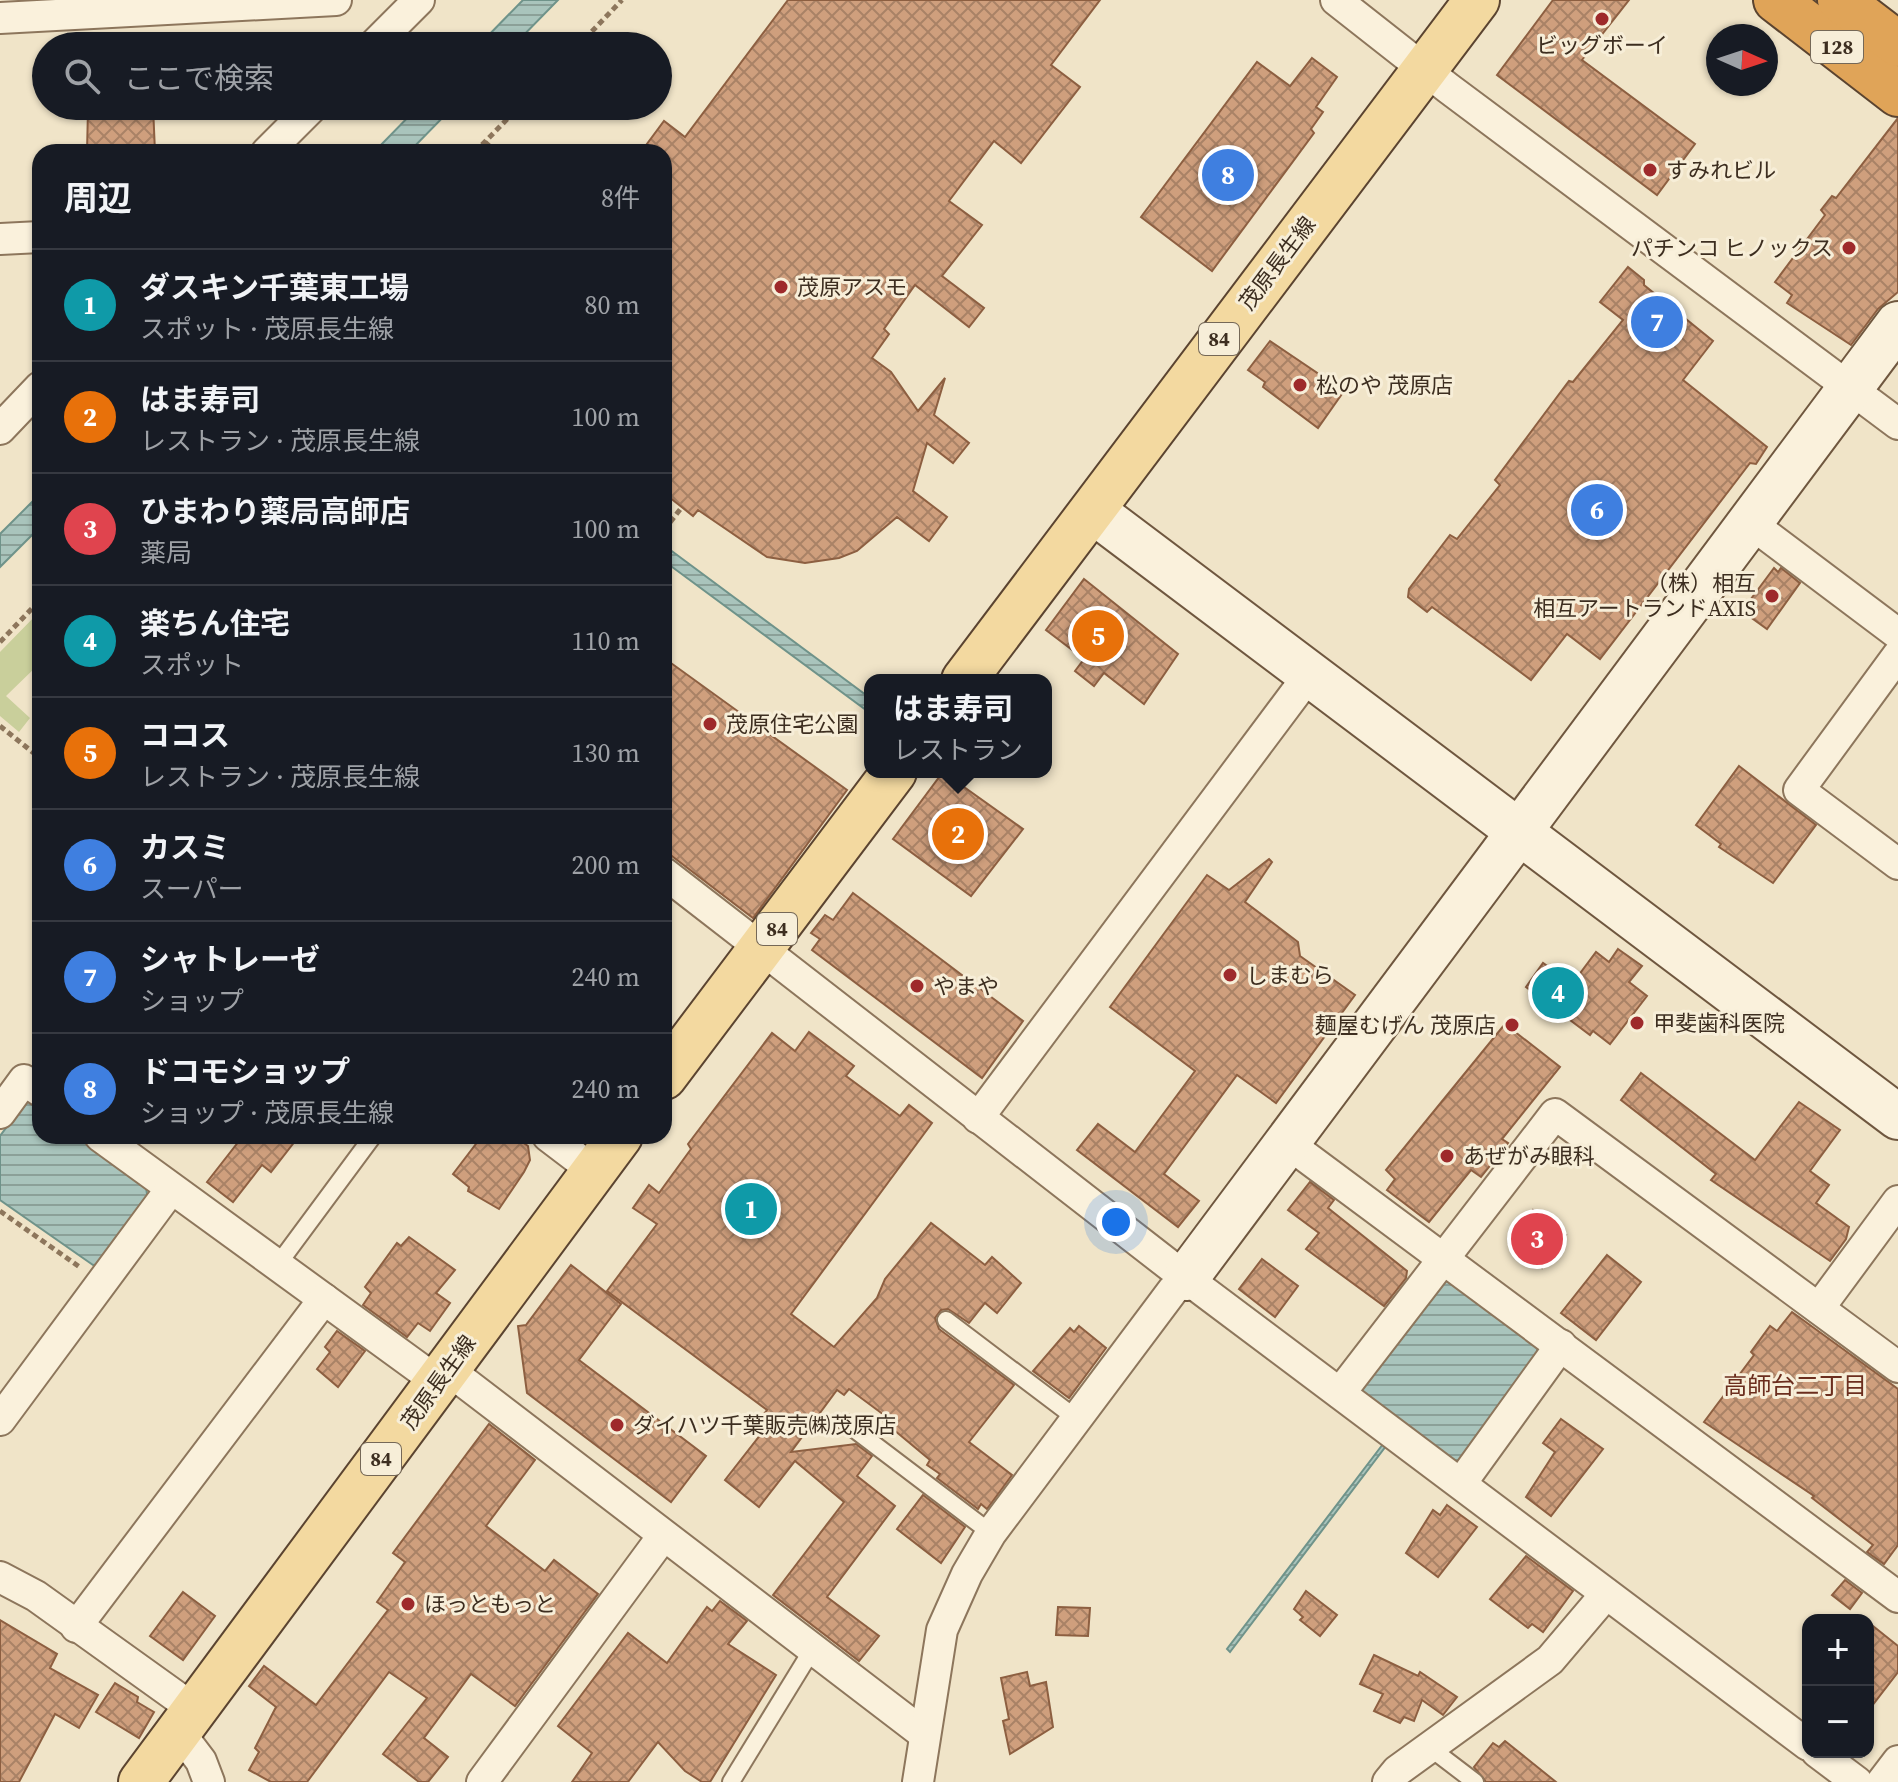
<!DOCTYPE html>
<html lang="ja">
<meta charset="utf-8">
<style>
body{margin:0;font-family:"Source Serif 4","Noto Sans JP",serif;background:#242831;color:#f1f3f6}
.controls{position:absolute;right:24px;bottom:24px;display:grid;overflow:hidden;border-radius:16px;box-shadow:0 2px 6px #0004}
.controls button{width:72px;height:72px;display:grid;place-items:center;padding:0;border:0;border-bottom:2px solid #363941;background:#171b24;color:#f1f3f6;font:40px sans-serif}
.compass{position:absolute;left:1706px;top:24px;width:72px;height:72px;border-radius:50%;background:#171b24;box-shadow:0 2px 6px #0004;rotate:93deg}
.you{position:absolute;left:1116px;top:1222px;width:28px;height:28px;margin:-20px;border:6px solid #fff;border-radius:50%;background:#1a73e8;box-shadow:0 0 0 12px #1a73e833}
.badge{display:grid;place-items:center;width:52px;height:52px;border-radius:50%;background:#ea580c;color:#fff;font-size:26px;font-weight:700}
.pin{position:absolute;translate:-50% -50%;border:4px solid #fff;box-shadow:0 2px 8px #0006}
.popup{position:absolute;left:864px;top:674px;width:188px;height:104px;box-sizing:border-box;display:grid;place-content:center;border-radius:16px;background:#171b24;filter:drop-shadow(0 2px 6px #0005);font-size:26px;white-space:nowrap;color:#9ea1a6}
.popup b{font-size:30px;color:#f1f3f6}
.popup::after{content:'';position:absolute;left:50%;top:100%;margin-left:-16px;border:16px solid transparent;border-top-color:#171b24}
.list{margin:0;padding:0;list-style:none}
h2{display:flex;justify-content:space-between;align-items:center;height:104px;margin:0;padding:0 32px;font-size:34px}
h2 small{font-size:26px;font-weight:400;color:#9ea1a6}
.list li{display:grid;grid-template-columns:52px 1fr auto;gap:24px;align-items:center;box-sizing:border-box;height:112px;padding:0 32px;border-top:2px solid #363941}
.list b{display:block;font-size:30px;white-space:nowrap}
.list p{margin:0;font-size:26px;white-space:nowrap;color:#9ea1a6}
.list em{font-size:26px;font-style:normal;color:#9ea1a6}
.icon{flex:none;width:44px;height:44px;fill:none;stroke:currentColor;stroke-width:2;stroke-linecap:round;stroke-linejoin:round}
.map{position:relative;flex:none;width:1898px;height:1782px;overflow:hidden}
.search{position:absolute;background:#171b24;box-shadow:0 2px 6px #0004;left:32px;top:32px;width:640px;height:88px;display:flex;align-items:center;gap:20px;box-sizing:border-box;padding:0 28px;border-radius:44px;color:#9ea1a6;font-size:30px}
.panel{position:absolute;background:#171b24;box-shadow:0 2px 6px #0004;left:32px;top:144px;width:640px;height:1000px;border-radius:24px}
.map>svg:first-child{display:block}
</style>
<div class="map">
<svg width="1898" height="1782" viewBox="0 0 1898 1782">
<defs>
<pattern id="water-rules" width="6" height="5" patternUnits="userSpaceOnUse" patternTransform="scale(2)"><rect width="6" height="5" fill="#a9c4bc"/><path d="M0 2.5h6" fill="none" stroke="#8ba098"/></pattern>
<pattern id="building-cross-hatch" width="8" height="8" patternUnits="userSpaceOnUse" patternTransform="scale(2)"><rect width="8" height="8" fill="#cf9f7d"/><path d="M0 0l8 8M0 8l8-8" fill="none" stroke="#a98266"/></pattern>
</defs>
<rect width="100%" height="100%" fill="#f0e4c8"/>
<path fill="#c9cf9b" d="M40,611v52l-34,33 24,22 -11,14 -19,-16v-64z"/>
<g fill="url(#water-rules)" stroke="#6f938a" stroke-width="2">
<path d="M523,0h35l-45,46h-35z"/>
<path d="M419,106h35l-45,46h-35z"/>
<path d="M40,494v33l-40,40v-33z"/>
<path d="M669,549l201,149v15l-206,-152z"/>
<path d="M28,1099l12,9v28h37l69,51 2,14 -48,63 -7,1 -93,-65v-64z"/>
<path d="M1449,1280l88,66 1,13 -75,102 -9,-1 -92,-69v-9l75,-101z"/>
<path d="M1383,1444l3,2 -156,206 -3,-3z"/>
</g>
<g fill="url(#building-cross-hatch)" stroke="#8d5f41" stroke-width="2">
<path d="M788,0h312l-49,65 29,22 -59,76 -27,-22 -45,60 33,24 -40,51 42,32 -15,19 -54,-42 -31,44 5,5 -17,24 19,14 27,39 27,-33 -11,37 35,28 -16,20 -26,-20 -14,48 34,26 -18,24 -32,-24 -40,34 -18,7 -34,5 -38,-6 -69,-47 -5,6 -29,-23v-341h-23l23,-31 21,16z"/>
<path d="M1553,0h76l-47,60 113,84 -38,51 -160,-120z"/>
<path d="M1312,58l25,19 -21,30 7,5 -12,17 3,4 -102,138 -71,-54 116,-155 33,24z"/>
<path d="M119,106h34l2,46h-68l1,-43z"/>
<path d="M1898,118v174l-20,17 -27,36 -64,-42 5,-8 -17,-13 50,-67 -4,-5 11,-14 4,2z"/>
<path d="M1628,267l16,13v5l69,56 -30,39 84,67 -11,17 -6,-1 -150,196 -33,-25 -36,46 -99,-73 -5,5 -19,-15 1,-8 41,-54 7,4 43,-54 -5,-5 74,-99 4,1 50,-62 -23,-18z"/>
<path d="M1270,341l74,50 -26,37 -55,-41 2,-5 -17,-12z"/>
<path d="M1774,568l4,4 3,-4 19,15 -33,46 -25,-18z"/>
<path d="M1084,579l94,75 -34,50 -40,-31 -10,13 -19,-15 9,-12 -38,-29z"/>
<path d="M664,658l183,132 -94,128 -89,-68z"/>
<path d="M1739,766l77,59 -43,58 -54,-36 2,-3 -25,-19z"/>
<path d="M943,772l80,57 -52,67 -78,-57z"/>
<path d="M1269,859l3,3 -27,40 53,40 2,14 55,39 -79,108 -39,-28 -73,99 35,27 -21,26 -101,-77 21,-26 37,28 60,-81 -85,-64 97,-132 22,15z"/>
<path d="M853,893l170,128 -41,57 -170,-128 8,-11 -9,-6 14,-18 8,5z"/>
<path d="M1618,949l24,17 -13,16 18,14 -37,48 -17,-13 -3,4 -64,-48 17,-24 29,21 24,-32 13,10z"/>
<path d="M1505,1024l55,43 -58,72 6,4 -27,34 -10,-7 -42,52 -42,-32 8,-11 -9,-9z"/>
<path d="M809,1032l45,34 -8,10 54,40 9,-11 23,18 -141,191 43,33 43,-49 8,-19 46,-56 54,42 7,-8 29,26 -24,30 -12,-10 -16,20 -21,-14 -7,1 -6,8 4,11 75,56 -45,57 43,33 -25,34 -6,-5 -3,5 -41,-31 3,-4 -13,-9 3,-5 -48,-40 2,-5 -35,-26 -5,6 -7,-5 -46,62 65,-8 16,12 -15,20 38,30 -68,91 52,39 -20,25 -86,-66 71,-93 -49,-41 -36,46 -34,-27 43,-55 -8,-6 7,-9 -160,-119 50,-67 -24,-16 16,-23 10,8 32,-44 -3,-5 84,-111 23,18z"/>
<path d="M1641,1073l114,87 44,-58 41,28 -30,41 19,14 -13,18 33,24 -3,12 -16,22 -119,-81 5,-6 -95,-74z"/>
<path d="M243,1136h56l-28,36 -9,-7 -29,37 -26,-20z"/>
<path d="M482,1136h32l14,10 2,14 -6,12 -25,37 -31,-18 1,-4 -16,-13z"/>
<path d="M1310,1182l24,18 -6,8 79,63 -1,7 -22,28 -78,-57 13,-16 -31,-23z"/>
<path d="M1533,1210l33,25 -24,33 -33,-25z"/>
<path d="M409,1237l46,33 -19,23 14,10 -20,28 -12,-8 -11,14 -44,-32 8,-12 -6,-6 32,-44 4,3z"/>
<path d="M1607,1255l34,27 -45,58 -35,-27z"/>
<path d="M1262,1259l36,27 -23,31 -36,-28z"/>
<path d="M571,1265l50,39 -42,56 127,96 -35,46 -144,-109 -9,-67 8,-1z"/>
<path d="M1792,1312l106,77v156l-14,19 -17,-12 6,-7 -61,-47 2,-2 -110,-74 50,-67 -3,-3 19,-26 7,5z"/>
<path d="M1079,1326l27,22 -37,50 -36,-27 37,-43 4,4z"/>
<path d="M337,1331l28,20 -27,36 -21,-18 13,-17 -5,-5z"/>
<path d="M1561,1419l42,30 -52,67 -25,-19 29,-45 -12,-9z"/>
<path d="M489,1424l46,36 -49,66 59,45 9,-11 44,34 -83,112 -44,-32 -47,64 24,19 -20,25h-9l-36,-28 44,-56 -38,-26 -82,110h-36l-22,-12 10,-18 -4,-4 21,-41 -27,-21 15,-20 52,39 72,-95 -11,-8 28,-40 -12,-9z"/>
<path d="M923,1495l42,32 -24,36 -44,-34z"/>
<path d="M1447,1505l30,22 -39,50 -32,-24 27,-43 7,5z"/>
<path d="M1526,1556l47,35 -30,41 -11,-8 -4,4 -38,-29z"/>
<path d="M1845,1580l17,13 -12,16 -18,-14z"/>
<path d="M1306,1591l31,24 -17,21 -20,-16 3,-3 -9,-8z"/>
<path d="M183,1592l32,24 -32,44 -33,-24z"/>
<path d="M720,1601l27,20 -19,23 48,31 -66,107h-8l-17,-11 -27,-29 -30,40h-56l20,-29 -34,-27 70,-93 39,30 40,-56 5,4z"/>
<path d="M1058,1607l32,1 -2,28 -32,-1z"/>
<path d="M0,1620l57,34 -7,14 48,27 -19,33 -24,-14 -36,68h-19z"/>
<path d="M1868,1622l30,24v26l-30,39z"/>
<path d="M1374,1655l44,21 2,-4 37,25 -14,18 -21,-15 -8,21 -10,-4 -4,6 -26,-12 9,-17 -23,-10z"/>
<path d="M1027,1672l3,14 16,-4 7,45 -43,27 -7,-33 6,-2 -8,-41z"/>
<path d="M115,1683l23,14 -1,5 17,10 -15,26 -43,-26z"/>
<path d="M1505,1741l51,41h-70l-12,-15 19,-24 6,4z"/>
</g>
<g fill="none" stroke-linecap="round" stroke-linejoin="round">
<g stroke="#8d765c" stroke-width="20">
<g id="lane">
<path d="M276,1267l97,-131"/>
<path d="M946,1320l131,99"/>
<path d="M846,1423l145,110"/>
<path d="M1429,1747l46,35"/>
<path d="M731,1782l81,-132"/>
</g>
</g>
<g stroke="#8d765c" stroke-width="34">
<g id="street">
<path d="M1336,0l112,88 450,336"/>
<path d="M0,18l336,-18"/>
<path d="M373,46l46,-46"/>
<path d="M267,152l46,-46"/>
<path d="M0,239l40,-2"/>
<path d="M0,429l40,-42"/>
<path d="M1749,522l149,112"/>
<path d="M1898,655l-99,135 99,74"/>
<path d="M664,873l522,405 622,467"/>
<path d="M0,1113l24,-33 16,11"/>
<path d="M978,1118l331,-443"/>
<path d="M100,1136l338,246"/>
<path d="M548,1136l46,35"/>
<path d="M1286,1142l612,455"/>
<path d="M1819,1308l79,-107"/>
<path d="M447,1369l477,365"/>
<path d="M1340,1393l215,-279 343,253"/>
<path d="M0,1420l171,-231"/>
<path d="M1462,1482l99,-137"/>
<path d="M0,1577l36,19 159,114"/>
<path d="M76,1627l248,-328"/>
<path d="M179,1732l22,29 8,21"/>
<path d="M1817,1752l40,30"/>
<path d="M482,1782l181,-246"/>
<path d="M918,1782l24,-152 25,-56 24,-41 182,-243 13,-12"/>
<path d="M1388,1782l9,-11 153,-111 56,-66"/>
<path d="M1882,1782l16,-21"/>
</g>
</g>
<g stroke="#6f573f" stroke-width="48">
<g id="secondary">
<path d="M1093,511l805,606"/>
<path d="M1186,1278l712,-954"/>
</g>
</g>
<g stroke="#5b4430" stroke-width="48">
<g id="primary">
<path d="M964,680l513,-680"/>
<path d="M664,1077l230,-305"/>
<path d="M141,1782l479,-646"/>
</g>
</g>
<g stroke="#5b4430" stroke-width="48">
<g id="highway">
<path d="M1776,0l122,94"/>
<path d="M1840,0l58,44"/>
</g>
</g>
<g stroke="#8d765c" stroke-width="5" stroke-dasharray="6 4" stroke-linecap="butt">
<path d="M578,46l44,-46"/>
<path d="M485,142l11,10"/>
<path d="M475,152l45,-46"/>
<path d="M664,530l18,-23"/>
<path d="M0,642l40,-42"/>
<path d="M0,726l40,32"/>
<path d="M0,1211l81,57"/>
</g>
<use href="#lane" stroke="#faf1dc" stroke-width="16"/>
<use href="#street" stroke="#faf1dc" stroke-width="30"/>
<use href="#secondary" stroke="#faf1dc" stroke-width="44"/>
<use href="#primary" stroke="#f3d9a0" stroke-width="44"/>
<use href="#highway" stroke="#e0a458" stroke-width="44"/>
</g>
<g fill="#9e2a2b" stroke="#f7eed8" stroke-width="3">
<circle cx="1602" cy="19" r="8"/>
<circle cx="1650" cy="170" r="8"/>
<circle cx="1849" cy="248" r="8"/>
<circle cx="781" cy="287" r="8"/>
<circle cx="1300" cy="385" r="8"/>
<circle cx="1772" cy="596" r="8"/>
<circle cx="710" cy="724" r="8"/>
<circle cx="1230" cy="975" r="8"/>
<circle cx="917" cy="986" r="8"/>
<circle cx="1637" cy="1023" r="8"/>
<circle cx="1512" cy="1025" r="8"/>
<circle cx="1447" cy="1156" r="8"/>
<circle cx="617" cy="1425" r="8"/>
<circle cx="408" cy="1604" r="8"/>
</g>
<g text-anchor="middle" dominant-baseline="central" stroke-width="6" stroke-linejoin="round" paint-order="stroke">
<g fill="#f7eed8" stroke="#756857" stroke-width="2">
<rect x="1811" y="31" width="52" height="32" rx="6"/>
<rect x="1199" y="323" width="40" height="32" rx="6"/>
<rect x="757" y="913" width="40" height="32" rx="6"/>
<rect x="361" y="1443" width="40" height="32" rx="6"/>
</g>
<g font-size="20" font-weight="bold" fill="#3d2e20">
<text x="1837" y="47">128</text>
<text x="1219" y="339">84</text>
<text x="777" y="929">84</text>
<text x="381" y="1459">84</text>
</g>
<g font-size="22" fill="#3d2e20" stroke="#f7eed8" text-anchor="start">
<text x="1602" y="45" text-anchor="middle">ビッグボーイ</text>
<text x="1666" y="170">すみれビル</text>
<text x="1833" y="248" text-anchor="end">パチンコ ヒノックス</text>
<text x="797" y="287">茂原アスモ</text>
<text x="1316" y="385">松のや 茂原店</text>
<text x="1756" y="583" text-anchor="end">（株）相互<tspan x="1756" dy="25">相互アートランドAXIS</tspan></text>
<text x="726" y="724">茂原住宅公園</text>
<text x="1246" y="975">しまむら</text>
<text x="933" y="986">やまや</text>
<text x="1653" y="1023">甲斐歯科医院</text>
<text x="1496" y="1025" text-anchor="end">麺屋むげん 茂原店</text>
<text x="1463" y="1156">あぜがみ眼科</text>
<text x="633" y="1425">ダイハツ千葉販売㈱茂原店</text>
<text x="424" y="1604">ほっともっと</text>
</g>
<g font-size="22" fill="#3d2e20" stroke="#f7eed8">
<text transform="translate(1277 263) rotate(-53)">茂原長生線</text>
<text transform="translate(438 1382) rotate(-54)">茂原長生線</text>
</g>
<g font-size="24" fill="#6b2e1e" stroke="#f7eed8">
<text x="1795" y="1385">高師台二丁目</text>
</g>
</g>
</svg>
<div class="controls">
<button>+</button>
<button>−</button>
</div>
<svg class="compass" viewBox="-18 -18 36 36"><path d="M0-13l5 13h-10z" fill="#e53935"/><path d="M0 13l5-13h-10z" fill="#9ea1a6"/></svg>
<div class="you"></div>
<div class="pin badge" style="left:751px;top:1209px;background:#0f9aa8">1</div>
<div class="pin badge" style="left:958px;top:834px;background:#e8710a">2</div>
<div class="popup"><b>はま寿司</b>レストラン</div>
<div class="pin badge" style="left:1537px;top:1239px;background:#e0444e">3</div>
<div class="pin badge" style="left:1558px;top:993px;background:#0f9aa8">4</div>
<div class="pin badge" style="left:1098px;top:636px;background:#e8710a">5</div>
<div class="pin badge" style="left:1597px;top:510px;background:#3f7fe0">6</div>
<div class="pin badge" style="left:1657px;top:322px;background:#3f7fe0">7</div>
<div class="pin badge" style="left:1228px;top:175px;background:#3f7fe0">8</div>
<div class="search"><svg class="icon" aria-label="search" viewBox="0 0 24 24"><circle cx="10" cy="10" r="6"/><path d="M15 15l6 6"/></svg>ここで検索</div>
<section class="panel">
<h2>周辺<small>8件</small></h2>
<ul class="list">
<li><span class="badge" style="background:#0f9aa8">1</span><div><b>ダスキン千葉東工場</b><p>スポット · 茂原長生線</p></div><em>80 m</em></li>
<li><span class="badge" style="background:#e8710a">2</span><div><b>はま寿司</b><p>レストラン · 茂原長生線</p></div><em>100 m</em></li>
<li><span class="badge" style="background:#e0444e">3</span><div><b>ひまわり薬局高師店</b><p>薬局</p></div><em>100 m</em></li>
<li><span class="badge" style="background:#0f9aa8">4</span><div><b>楽ちん住宅</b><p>スポット</p></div><em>110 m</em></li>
<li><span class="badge" style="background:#e8710a">5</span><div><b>ココス</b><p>レストラン · 茂原長生線</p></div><em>130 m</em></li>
<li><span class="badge" style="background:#3f7fe0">6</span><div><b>カスミ</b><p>スーパー</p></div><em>200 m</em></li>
<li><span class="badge" style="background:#3f7fe0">7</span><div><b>シャトレーゼ</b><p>ショップ</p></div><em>240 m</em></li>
<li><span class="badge" style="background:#3f7fe0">8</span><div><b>ドコモショップ</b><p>ショップ · 茂原長生線</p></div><em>240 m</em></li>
</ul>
</section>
</div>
